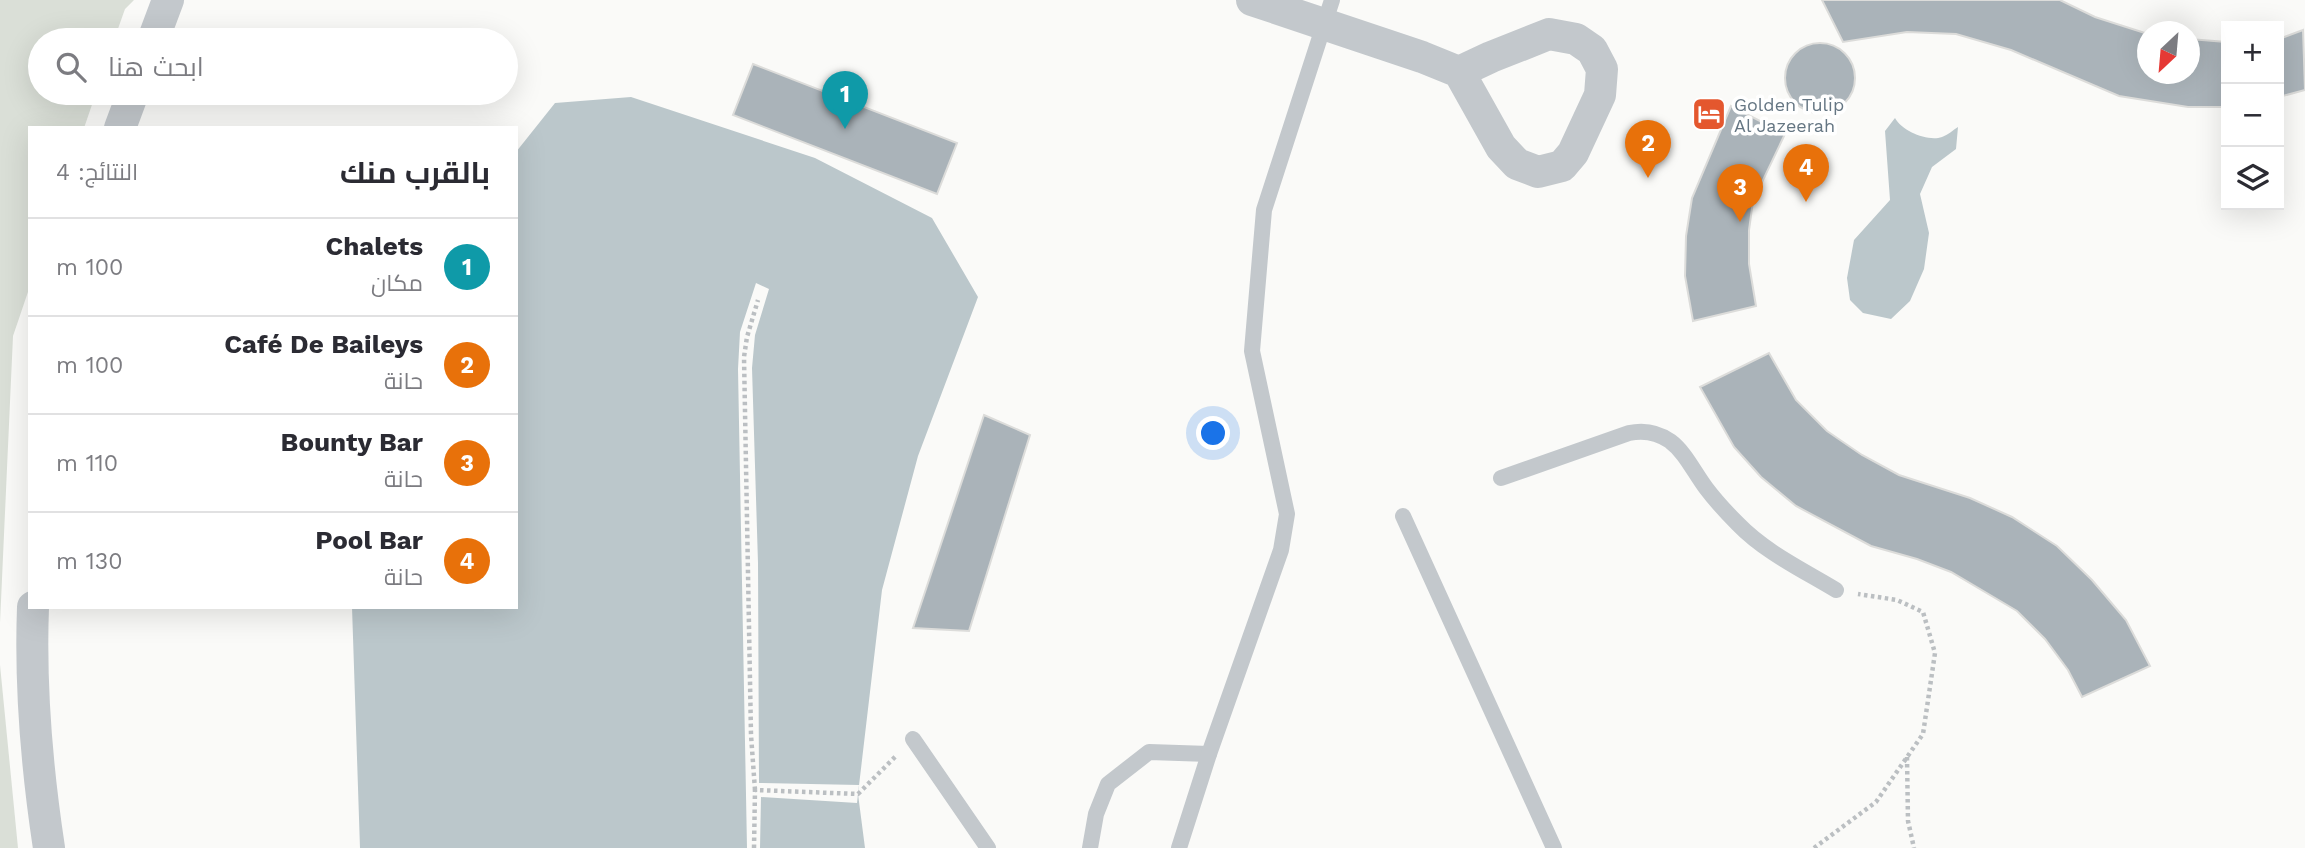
<!DOCTYPE html>
<html lang="ar">
<meta charset="utf-8">
<style>
body{margin:0;font-family:"Work Sans",Cairo,sans-serif;background:#f2f2f3;color:#2b2b33;direction:rtl}
.controls{position:absolute;right:21px;top:21px;display:grid;overflow:hidden;border-radius:0px;box-shadow:0 7px 28px #0002}
.controls button{width:63px;height:63px;display:grid;place-items:center;padding:0;border:0;border-bottom:2px solid #e1e1e2;background:#fff;color:#2b2b33;font:35px sans-serif}
.compass{position:absolute;left:2137px;top:21px;width:63px;height:63px;border-radius:50%;background:#fff;box-shadow:0 7px 28px #0002;rotate:206deg}
.you{position:absolute;left:1214px;top:434px;width:24px;height:24px;margin:-18px;border:5px solid #fff;border-radius:50%;background:#1a73e8;box-shadow:0 0 0 10px #1a73e833}
.badge{display:grid;place-items:center;width:46px;height:46px;border-radius:50%;background:#e4572e;color:#fff;font-size:23px;font-weight:700}
.pin{position:absolute;translate:-50% -58px;filter:drop-shadow(0 2px 4px #0008)}
.pin::after{content:'';position:absolute;top:37px;width:24px;height:21px;background:inherit;clip-path:polygon(0 0,100% 0,50% 100%)}
.list{margin:0;padding:0;list-style:none}
h2{display:flex;justify-content:space-between;align-items:center;height:91px;margin:0;padding:0 28px;font-size:30px}
h2 small{font-size:23px;font-weight:400;color:#7c7c81}
.list li{display:grid;grid-template-columns:46px 1fr auto;gap:21px;align-items:center;box-sizing:border-box;height:98px;padding:0 28px;border-top:2px solid #e1e1e2}
.list b{display:block;font-size:26px;white-space:nowrap}
.list p{margin:0;font-size:23px;white-space:nowrap;color:#7c7c81}
.list em{font-size:23px;font-style:normal;color:#7c7c81}
.icon{flex:none;width:38px;height:38px;fill:none;stroke:currentColor;stroke-width:2;stroke-linecap:round;stroke-linejoin:round}
.map{position:relative;flex:none;width:2305px;height:848px;overflow:hidden;direction:ltr}
.search{position:absolute;background:#fff;box-shadow:0 7px 28px #0002;left:28px;top:28px;width:490px;height:77px;display:flex;align-items:center;gap:18px;box-sizing:border-box;padding:0 24px;border-radius:38px;color:#7c7c81;font-size:26px}
.panel{position:absolute;background:#fff;box-shadow:0 7px 28px #0002;left:28px;top:126px;width:490px;height:483px;border-radius:0px;direction:rtl}
.map>svg:first-child{display:block}
</style>
<div class="map">
<svg width="2305" height="848" viewBox="0 0 2305 848">
<rect width="100%" height="100%" fill="#fafaf8"/>
<g fill="#dadfd7">
<path d="M0,0h134l-9,9 -11,31h-74v53h56l-12,35h-54v158l-17,50 -13,287z"/>
<path d="M0,665l18,183h-18z"/>
</g>
<g fill="#bbc7cb">
<path d="M631,97l184,61 117,60 46,79 -60,159 -36,134 -24,204 7,54h-505l-8,-241h164v-455l39,-49z"/>
<path d="M1895,118c7,13 33,24 47,19 6,-2 11,-7 16,-10l-2,22 -24,18 -12,27 9,39 -5,36 -14,32 -19,18 -28,-6 -13,-13 -3,-22 7,-38 36,-40 -5,-69z"/>
</g>
<path fill="#fafaf8" d="M756,283l13,6 -14,46 -3,33 6,195 1,220 100,2 -2,18 -96,-6 -1,51h-13l-9,-479 2,-37z"/>
<g fill="#aab3b9" stroke="#dcdcda" stroke-width="2">
<path d="M1822,0h238l35,17 53,17v40h42v-35l36,3v65h-38l-69,-11 -108,-46 -55,-16 -49,-2 -64,10z"/>
<path d="M2303,30l2,60 -26,7v-58z"/>
<circle cx="1820" cy="78" r="35"/>
<path d="M753,64l204,79 -20,51 -204,-79z"/>
<path d="M1731,106l54,28 -32,67 -4,29v34l7,42 -63,15 -8,-45 1,-40 6,-38z"/>
<path d="M1769,353l27,47 31,31 35,24 37,20 71,23 42,19 45,29 35,34 34,40 24,46 -68,31 -14,-27 -23,-31 -28,-28 -66,-39 -34,-13 -46,-13 -75,-40 -35,-29 -27,-30 -34,-60z"/>
<path d="M984,415l46,20 -61,196 -56,-3z"/>
</g>
<g fill="none" stroke-linecap="round" stroke-linejoin="round">
<g stroke="#bbbfc2" stroke-width="4.5" stroke-dasharray="3.5 3.5" stroke-linecap="butt">
<path d="M1907,757l1,64 6,27"/>
<path d="M755,790l-4,-55 -7,-378 3,-20 11,-37"/>
<path d="M754,848l1,-58 103,4 38,-38"/>
<path d="M1814,848l62,-46 47,-68 12,-81 -12,-41 -26,-12 -39,-6"/>
</g>
<g stroke="#c3c8cc" stroke-width="16">
<path d="M1501,478l128,-45c14,-3 28,-1 41,8 15,11 24,31 36,47 9,12 21,25 32,36 27,28 65,46 98,66"/>
<path d="M1403,516l151,332"/>
<path d="M913,739l75,109"/>
<path d="M1090,848l6,-34 12,-30 41,-32 60,2"/>
<path d="M1179,848l30,-94 72,-204 6,-36 -35,-163 12,-141 68,-210"/>
</g>
<g stroke="#c3c8cc" stroke-width="32">
<path d="M1252,0l170,57 37,15 42,75 16,17 21,8 24,-6 11,-13 27,-58 2,-26 -10,-19 -16,-11 -27,-5 -58,23 -32,15"/>
<path d="M153,40l15,-40"/>
<path d="M120,128l13,-35"/>
<path d="M33,607c-3,80 4,162 16,241"/>
</g>
</g>
<defs>
<g id="hotel-square" transform="scale(1.75)"><rect x="-9" y="-9" width="18" height="18" rx="4" fill="#e4572e" stroke="#fff"/><path d="M-6-4.5h1.5V1H6V5H4.5V3h-9V5H-6ZM-4 0a1.8 1.8 0 1 1 3.6 0ZM.5 0V-2.5h3Q6-2.5 6 0Z" fill="#fff"/></g>
</defs>
<g fill-rule="evenodd">
<use href="#hotel-square" x="1709" y="114"/>
</g>
<g text-anchor="middle" dominant-baseline="central" stroke-width="7" stroke-linejoin="round" paint-order="stroke">
<g font-size="18" fill="#657683" stroke="#fff" text-anchor="start">
<text x="1734" y="104">Golden Tulip<tspan x="1734" dy="21">Al Jazeerah</tspan></text>
</g>
</g>
</svg>
<div class="controls">
<button>+</button>
<button>−</button>
<button><svg class="icon" aria-label="layers" viewBox="0 0 24 24"><path d="M12 4l9 5-9 5-9-5zM3 14l9 5 9-5"/></svg></button>
</div>
<svg class="compass" viewBox="-18 -18 36 36"><path d="M0-13l5 13h-10z" fill="#e53935"/><path d="M0 13l5-13h-10z" fill="#7c7c81"/></svg>
<div class="you"></div>
<div class="pin badge" style="left:845px;top:129px;background:#0f9aa8">1</div>
<div class="pin badge" style="left:1648px;top:178px;background:#e8710a">2</div>
<div class="pin badge" style="left:1740px;top:222px;background:#e8710a">3</div>
<div class="pin badge" style="left:1806px;top:202px;background:#e8710a">4</div>
<div class="search"><svg class="icon" aria-label="search" viewBox="0 0 24 24"><circle cx="10" cy="10" r="6"/><path d="M15 15l6 6"/></svg>ابحث هنا</div>
<section class="panel">
<h2>بالقرب منك<small>النتائج: 4</small></h2>
<ul class="list">
<li><span class="badge" style="background:#0f9aa8">1</span><div><b>Chalets</b><p>مكان</p></div><em>100 m</em></li>
<li><span class="badge" style="background:#e8710a">2</span><div><b>Café De Baileys</b><p>حانة</p></div><em>100 m</em></li>
<li><span class="badge" style="background:#e8710a">3</span><div><b>Bounty Bar</b><p>حانة</p></div><em>110 m</em></li>
<li><span class="badge" style="background:#e8710a">4</span><div><b>Pool Bar</b><p>حانة</p></div><em>130 m</em></li>
</ul>
</section>
</div>
